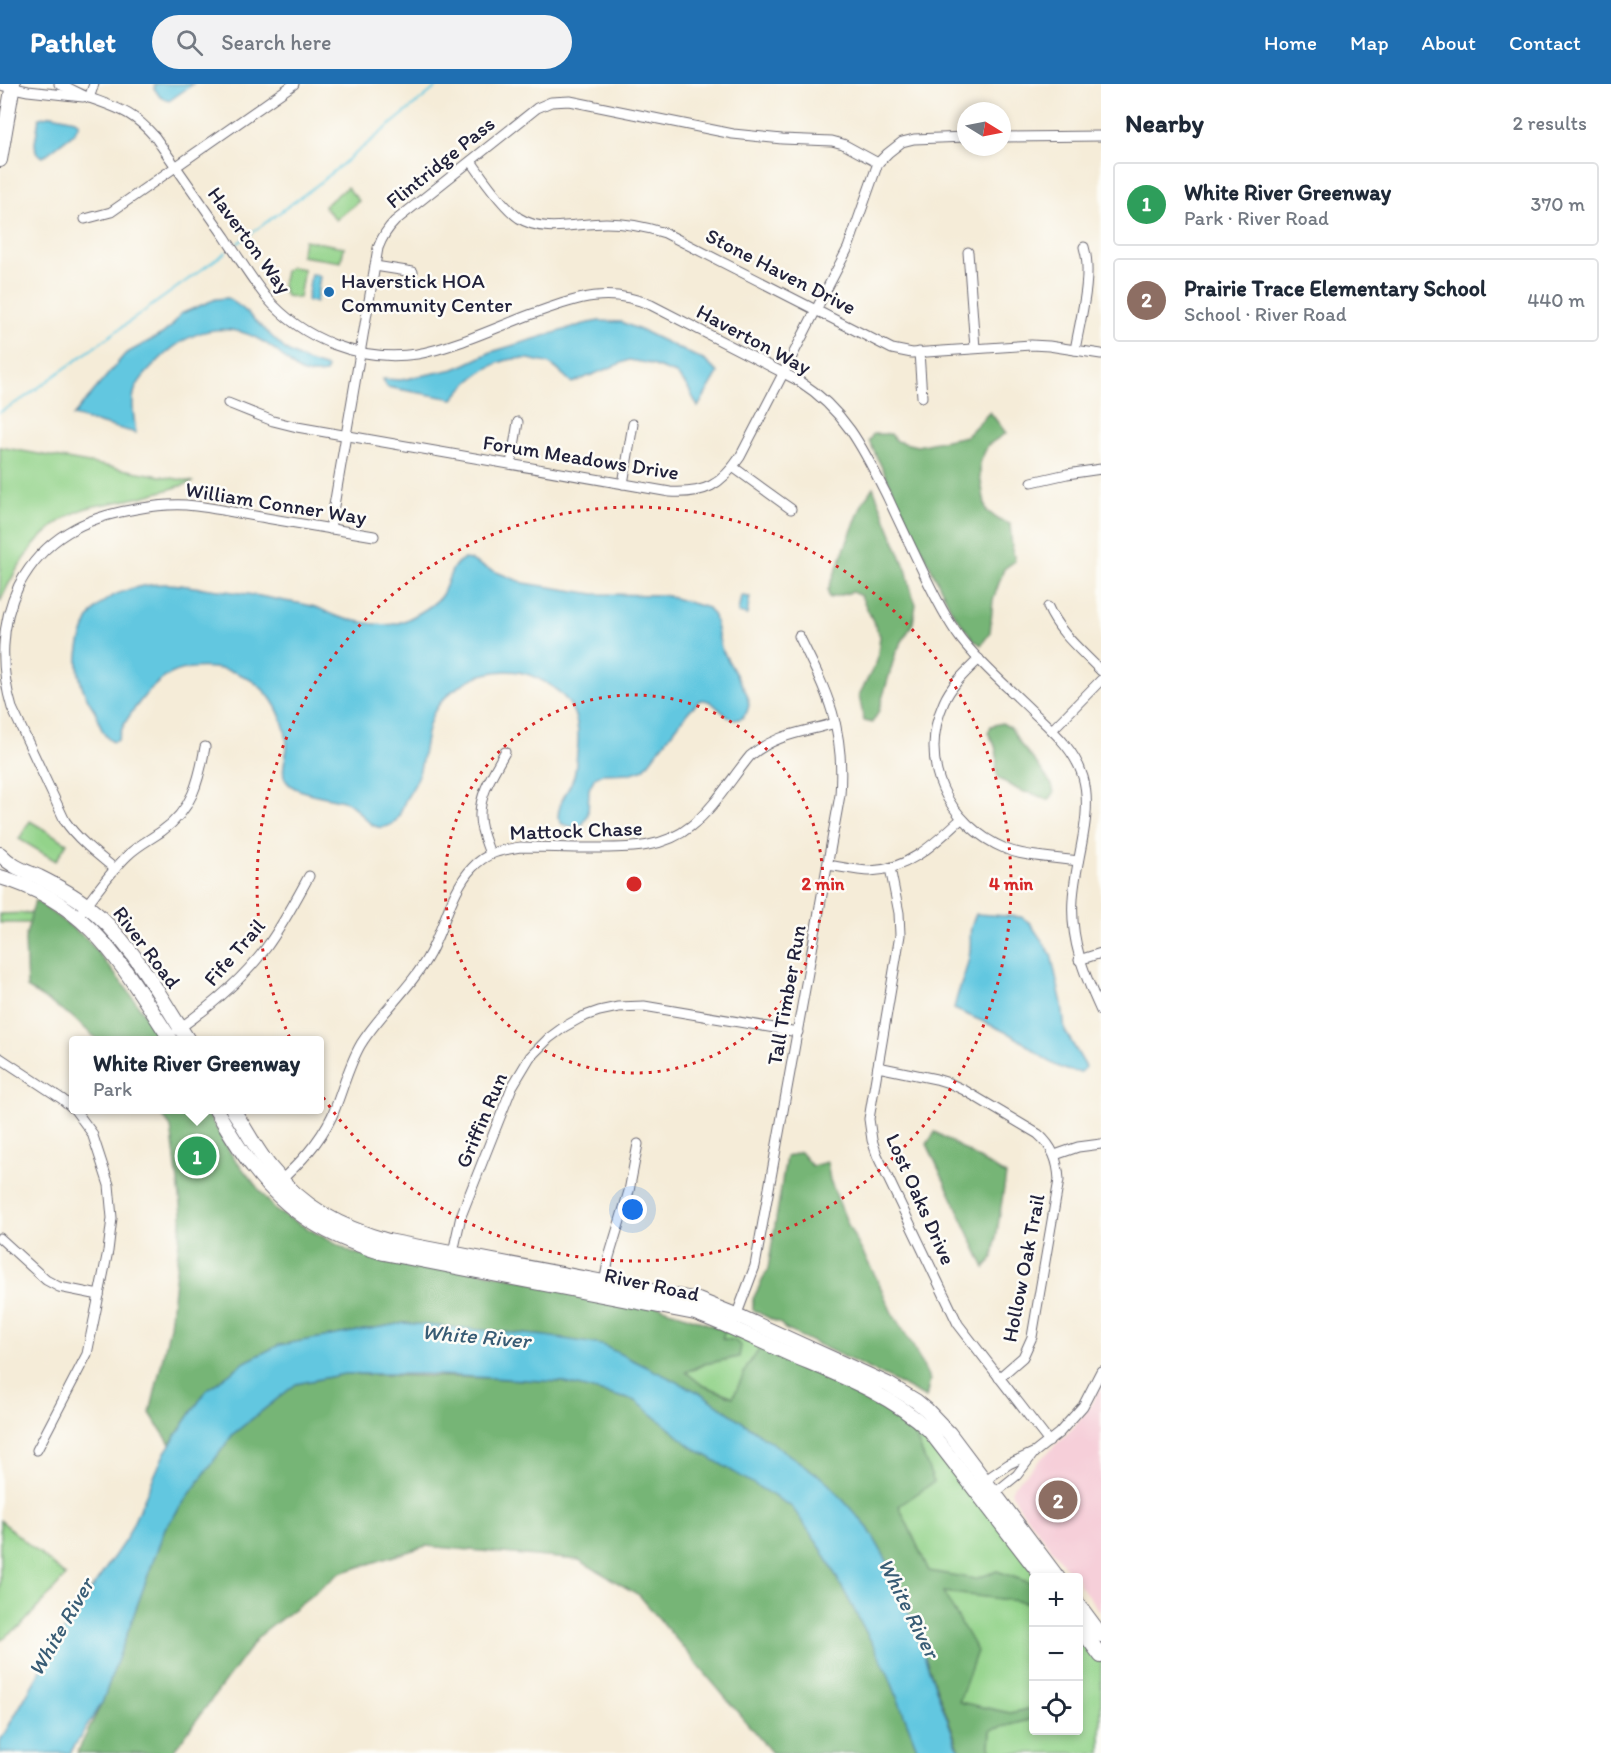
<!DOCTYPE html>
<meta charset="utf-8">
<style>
body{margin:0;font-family:Itim,sans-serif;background:#f2f2f3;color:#1f2937}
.controls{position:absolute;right:18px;bottom:18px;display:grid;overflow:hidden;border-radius:6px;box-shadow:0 3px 9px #0003}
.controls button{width:54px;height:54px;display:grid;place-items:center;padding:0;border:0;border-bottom:2px solid #e0e1e3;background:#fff;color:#1f2937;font:30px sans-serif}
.compass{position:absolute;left:957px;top:18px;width:54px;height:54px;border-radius:50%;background:#fff;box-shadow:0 3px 9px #0003;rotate:100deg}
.you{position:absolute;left:633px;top:1126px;width:21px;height:21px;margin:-15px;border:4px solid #fff;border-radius:50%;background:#1a73e8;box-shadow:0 0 0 9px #1a73e833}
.badge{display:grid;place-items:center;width:39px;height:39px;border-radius:50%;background:#1f6fb2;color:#fff;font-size:20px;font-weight:700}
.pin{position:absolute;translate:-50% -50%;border:3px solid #fff;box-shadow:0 2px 6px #0006}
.popup{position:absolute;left:69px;top:952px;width:255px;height:78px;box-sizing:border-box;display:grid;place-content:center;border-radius:6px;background:#fff;filter:drop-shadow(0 2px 4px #0005);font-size:20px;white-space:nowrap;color:#747a83}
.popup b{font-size:22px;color:#1f2937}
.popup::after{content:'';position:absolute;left:50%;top:100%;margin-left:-12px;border:12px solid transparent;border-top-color:#fff}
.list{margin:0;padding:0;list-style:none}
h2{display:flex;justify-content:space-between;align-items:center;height:78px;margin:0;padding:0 24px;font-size:26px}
h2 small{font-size:20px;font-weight:400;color:#747a83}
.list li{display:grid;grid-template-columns:39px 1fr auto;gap:18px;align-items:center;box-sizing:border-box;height:84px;margin:0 12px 12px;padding:0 12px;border:2px solid #e0e1e3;border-radius:6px}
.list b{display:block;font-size:22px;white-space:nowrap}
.list p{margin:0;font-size:20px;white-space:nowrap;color:#747a83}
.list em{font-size:20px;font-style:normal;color:#747a83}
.icon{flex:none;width:33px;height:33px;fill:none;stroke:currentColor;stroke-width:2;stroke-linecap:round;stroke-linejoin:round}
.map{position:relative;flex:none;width:1101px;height:1669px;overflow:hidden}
header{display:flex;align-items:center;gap:36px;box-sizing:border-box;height:84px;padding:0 30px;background:#1f6fb2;color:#fff}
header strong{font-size:28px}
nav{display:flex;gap:33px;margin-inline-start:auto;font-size:21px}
.search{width:420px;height:54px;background:#f2f2f3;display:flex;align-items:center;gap:15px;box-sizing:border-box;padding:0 21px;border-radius:33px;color:#747a83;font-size:22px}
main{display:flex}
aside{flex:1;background:#fff}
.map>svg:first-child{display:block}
</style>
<header>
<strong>Pathlet</strong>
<div class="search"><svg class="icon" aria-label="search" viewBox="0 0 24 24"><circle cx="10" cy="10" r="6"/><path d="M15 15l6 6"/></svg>Search here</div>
<nav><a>Home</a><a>Map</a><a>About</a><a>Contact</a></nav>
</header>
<main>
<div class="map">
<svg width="1101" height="1669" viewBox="0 0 1101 1669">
<rect width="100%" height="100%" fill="#fdfcf7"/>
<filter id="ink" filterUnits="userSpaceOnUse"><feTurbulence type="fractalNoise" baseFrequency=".0167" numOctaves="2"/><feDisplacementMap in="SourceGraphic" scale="12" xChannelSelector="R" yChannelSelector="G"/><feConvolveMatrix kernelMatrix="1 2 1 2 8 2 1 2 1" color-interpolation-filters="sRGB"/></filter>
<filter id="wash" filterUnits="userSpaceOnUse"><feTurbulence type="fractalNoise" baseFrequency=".008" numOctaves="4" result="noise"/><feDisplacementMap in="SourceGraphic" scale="24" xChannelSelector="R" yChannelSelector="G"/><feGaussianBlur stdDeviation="1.35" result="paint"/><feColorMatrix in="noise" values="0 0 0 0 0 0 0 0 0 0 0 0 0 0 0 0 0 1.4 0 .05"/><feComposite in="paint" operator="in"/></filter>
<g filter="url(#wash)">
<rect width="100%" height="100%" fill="#f5ecd8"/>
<path fill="#f6cfd9" d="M1101,1303v226l-22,-29 -1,-6 -5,-1 -57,-74 -5,-12 3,-6 62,-60 12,-16z"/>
<g fill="#93d38a" stroke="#5a7a62" stroke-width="1.5">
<path d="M347,103l12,14 -23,19 -12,-14z"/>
<path d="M304,156l40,7 -3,15 -40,-6z"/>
<path d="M291,183l13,2 -5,29 -13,-2 -4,-10 3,-15z"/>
<path d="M0,363l194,35c-24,7 -48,15 -72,19 -14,3 -28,4 -41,9 -41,18 -63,52 -81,92z"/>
<path d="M30,737l37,22 -11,18 -37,-22z"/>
<path d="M29,829l16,1 -7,9h-38v-9z"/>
<path d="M235,1186l458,100 11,-6 35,-7 -5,-17 -12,-1 3,-9 36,17 -13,18 -14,32 -32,-12 -17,-13 -351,-73z"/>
<path d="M893,1317l26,19 124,157 -9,1 -1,6 -36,-13 -21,8 -47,-7 -30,-66 14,-75 -17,-15z"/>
<path d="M0,1436l66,56 -45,50 -21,14z"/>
<path d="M942,1507l91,12v105l-23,5 -51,-11 17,-51z"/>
<path d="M1079,1542l22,30v97h-108l-3,-6 1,-17 38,-10 4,-3 1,13h44z"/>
</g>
<g fill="#76b576" stroke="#4c6c58" stroke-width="1.5">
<path d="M990,328l16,21 -18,12 -8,17v14l6,34 13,10 11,4 2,24 3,13 -11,8 -11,31 -3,33 -9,12 -8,-6 -21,-28 -83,-170 4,-7h18l5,7 21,5 49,-10z"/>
<path d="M873,403l34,85 4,19 5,13 -3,19 -17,29 -18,61 -6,10 -8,-2 -5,-26 18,-34 3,-25 -19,-40 -9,-4 -23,6 -1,-8 35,-88z"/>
<path d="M1002,639l9,5 10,17 16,19 15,21 2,8 -5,7 -18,-7 -9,-1 -24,-14c-3,-10 -1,-12 -1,-21 0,-9 -4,-16 -9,-24l3,-7z"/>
<path d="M35,816l52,39 42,53 33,48h-64l-28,-25 -43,-27 -2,-49z"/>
<path d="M158,1026h48l25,44 45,57 76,42 98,13 202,38 73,26 -3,9 12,1 7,6 -2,11 -35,7 -18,8 16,13 31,12 15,-32 13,-18 132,54 3,15 17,15 21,51 -35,24 30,65 46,8 22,-8 36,13v19l-90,-11 34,59 -18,51 51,11 23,-5v9l-4,3 -38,10 -1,17 3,6h-32l-67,-179 -26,-46 -43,-48 -123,-86 -156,-58 -142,-13 -125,22 -34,17 -39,29 -36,53 -20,-31 20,-87 12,-113 -11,-86z"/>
<path d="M935,1048l71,43 -13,83 -8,10 -58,-124z"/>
<path d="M800,1068l12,14 15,-4 3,18 19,47 28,52 15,34 20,31 18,36 -4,18 -39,-21 -102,-48 -4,-5 -28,-14v-11l15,-30 18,-112z"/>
<path d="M344,1290l144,4 74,4 74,19 56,46 101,60 29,43 65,121 32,82h-147l-133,-158 -60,-35 -153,-14 -86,27 -82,64 -86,116h-95l25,-50 63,-175 68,-94 63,-50z"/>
</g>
<g fill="#62c7e0" stroke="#42748e" stroke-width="1.5">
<path d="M155,0h38l-24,17 -9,-4 -6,-9z"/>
<path d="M52,31l23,5 4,4 -5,9 -31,24 -7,-5 -1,-9 4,-25z"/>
<path d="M311,190l9,2 -4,26 -9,-1z"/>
<path d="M228,214l14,10 45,43 19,10 21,7 -1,5c-31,5 -29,-6 -51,-23 -40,-32 -81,-25 -116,10 -29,29 -29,32 -23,73l-63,-17 52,-62 37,-20 10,-8 8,-12 36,-15z"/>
<path d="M599,237l22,1 24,10 60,29 13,12 -20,34 -11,-21 -11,-12 -29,-11 -18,-3 -57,23c-7,-6 -14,-14 -21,-18 -4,-3 -10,-3 -14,-4 -33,-10 -64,13 -84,38l-66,-12 -4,-8 18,1 53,-11 12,-5 25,-12 93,-28z"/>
<path d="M464,475l7,1 15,8 38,15 70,11 70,1 44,13 6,8 7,32 26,46 2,11 -2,7 -5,6 -7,2 -7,-3 -17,-15 -6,-2h-5l-11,11 -45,58 -12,4 -30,1 -7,3 -6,12 -1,25 -5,10 -10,3 -11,-3 -4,-6c0,-17 11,-27 16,-42 2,-7 2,-15 3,-23 5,-36 -6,-58 -38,-74 -17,-9 -36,-10 -54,-5 -9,2 -16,6 -24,11 -41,26 -31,52 -43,92 -3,9 -9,16 -13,24 -4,8 -5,18 -13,23 -21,13 -30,-14 -45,-22 -15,-5 -51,-8 -60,-20 -8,-9 0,-25 0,-35 0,-18 -8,-38 -19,-52 -12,-14 -28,-23 -47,-26 -42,-6 -61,5 -86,39 -7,10 -14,19 -17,32l-5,2c-12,-6 -13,-20 -18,-31 -6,-9 -11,-18 -14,-28 -6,-21 -3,-38 5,-58 12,-31 50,-41 80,-41 13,0 25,3 37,4 24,3 48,6 72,11 13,3 27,4 40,8 8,2 14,7 21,9 11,4 47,11 58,8 12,-2 40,-18 47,-28 8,-11 8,-32 23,-37z"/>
<path d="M741,512l9,1 -3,18 -9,-2z"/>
<path d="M976,830l45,3 9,6 21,31 11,50 3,27 21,36 -5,5c-28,0 -44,-22 -66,-35 -20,-11 -41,-19 -61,-28 3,-18 12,-34 15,-52 4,-18 -3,-24 7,-43z"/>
<path d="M404,1239l142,13 56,9 100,49 123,86 43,48 26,45 63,173 5,7h-43l-32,-82 -65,-121 -30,-43 -100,-60 -56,-46 -74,-19 -140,-8h-78l-48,10 -63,50 -68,94 -63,175 -32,50h-70v-12l67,-116 59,-86 39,-87 41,-61 39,-29 34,-17z"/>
</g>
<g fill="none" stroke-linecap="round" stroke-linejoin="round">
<g stroke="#62c7e0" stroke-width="2">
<path d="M238,159l79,-58 123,-101"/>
<path d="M0,328l24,-14 202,-146"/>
</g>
</g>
</g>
<g filter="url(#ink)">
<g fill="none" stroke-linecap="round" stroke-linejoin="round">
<g stroke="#6c6972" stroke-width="11">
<g id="street">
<path d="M59,0c11,4 20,10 31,14 30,11 43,14 65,39 23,33 47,67 70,100 13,20 26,41 41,60 37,43 94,65 151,57 36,-6 80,-27 115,-40 43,-15 74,-28 119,-9l148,76c47,30 65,69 89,117 13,28 26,55 39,82 10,20 20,41 34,59 21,27 49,50 73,74 20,19 41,37 49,64 11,38 -8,83 -10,122 -3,41 11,75 28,112"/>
<path d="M0,1l28,6 55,6"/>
<path d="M89,14l5,-14"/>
<path d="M1002,53l99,-1"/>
<path d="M471,77c11,16 32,46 48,57 25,16 58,5 87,5 20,0 40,4 59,10l227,116 20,4 119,-8 18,1 52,8"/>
<path d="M85,135l26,-7 183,-128"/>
<path d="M968,168l7,96"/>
<path d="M375,182l38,6"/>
<path d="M1075,266c5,-30 18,-75 9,-103"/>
<path d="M919,268l3,45"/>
<path d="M228,319l45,18 24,6 373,65c35,2 51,-7 70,-35l108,-209 30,-85 10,-10 14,-11 12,-3 52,-2"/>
<path d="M511,380l7,-42"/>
<path d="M733,383l58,42"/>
<path d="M1032,398l35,-8 34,-5"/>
<path d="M623,400l10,-60"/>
<path d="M330,445l48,-281c4,-11 9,-19 17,-27l142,-113 14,-6 19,-1 163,33 49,5 50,2 11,3 35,19"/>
<path d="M1048,523c11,26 34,44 53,64"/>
<path d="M979,575c-13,13 -27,25 -35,43 -27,60 3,122 62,147 19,8 51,9 72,12"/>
<path d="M1052,646l49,-50"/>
<path d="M490,770c-4,-12 -10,-24 -10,-37 -1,-23 14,-45 25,-65"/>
<path d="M828,781c14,2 28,6 42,6 38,-1 65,-28 91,-52"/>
<path d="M890,784l9,45 1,22 -31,184 3,21 5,15 81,169 91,118"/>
<path d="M115,785c-18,-15 -36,-28 -50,-48l-53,-113c-12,-40 -12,-84 7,-123 25,-47 66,-68 117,-76 17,-3 33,-5 50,-4 27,2 54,9 80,13 36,6 72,12 108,18"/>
<path d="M78,832c16,-20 31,-43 50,-61 10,-10 23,-16 34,-24 30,-21 37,-50 43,-84"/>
<path d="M1079,876l22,-7"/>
<path d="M177,946c33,-23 65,-50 89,-82 17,-23 30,-48 43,-72"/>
<path d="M0,974l62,41 12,10"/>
<path d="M878,983l58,12 13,4 15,7 74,44c15,13 20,27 21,46l-27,157 -9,20 -24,21"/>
<path d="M1055,1071l23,-8 23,-3"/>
<path d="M278,1099c22,-20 41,-40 54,-67 10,-23 16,-50 29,-72 20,-32 51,-57 69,-91 14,-26 22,-64 42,-85 15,-16 29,-18 49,-21 23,0 46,1 69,1 35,0 72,2 101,-22 23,-18 40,-47 59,-70 28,-23 52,-23 85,-33"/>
<path d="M0,1154l46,42 13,7 40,8"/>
<path d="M452,1173l9,-41 51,-129 18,-30 19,-19 15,-11 18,-10 17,-6 19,-4 26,-1 154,26"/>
<path d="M603,1204l6,-31 20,-66 9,-47"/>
<path d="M735,1235l20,-53 85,-471c5,-67 -12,-101 -41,-159"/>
<path d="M37,1366l50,-96 21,-103 4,-33 -3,-33 -17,-52 -17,-23"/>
<path d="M981,1399l28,-19 26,-12 24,-19 24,-27 18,-35"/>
<path d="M990,1413l27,-22 16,-21"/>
</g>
</g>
<g stroke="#6c6972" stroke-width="16">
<g id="secondary">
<path d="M0,76l13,-76"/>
<path d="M0,770c12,13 23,16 39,23 16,8 33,17 47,28 45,35 72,89 102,135"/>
<path d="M0,793c91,25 123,91 171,163"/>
<path d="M216,1026c12,19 23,40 38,58 35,46 75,69 130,85l311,60c33,12 65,28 97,42 49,21 98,39 137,75l114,148"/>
<path d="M233,1026c13,19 23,40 38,58 32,40 69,59 117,73l310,59 45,18 145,66 28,17 11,9 22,23 109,145"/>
<path d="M1078,1520l23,31"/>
<path d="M1078,1541l23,31"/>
</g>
</g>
<use href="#street" stroke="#fff" stroke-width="9"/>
<use href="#secondary" stroke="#fff" stroke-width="14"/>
</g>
</g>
<g fill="none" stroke="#d62828" stroke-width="3" stroke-dasharray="3 6">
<circle cx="634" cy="800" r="189"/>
<circle cx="634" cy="800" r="377"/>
</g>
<circle fill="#1f6fb2" stroke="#fdfcf7" stroke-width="2" cx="329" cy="208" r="6"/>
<g text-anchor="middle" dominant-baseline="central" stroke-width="5" stroke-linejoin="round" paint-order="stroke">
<g font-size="21" fill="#22223b" stroke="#fdfcf7">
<text transform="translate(440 78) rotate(-39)">Flintridge Pass</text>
<text transform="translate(250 156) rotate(54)">Haverton Way</text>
<text transform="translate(781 187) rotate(27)">Stone Haven Drive</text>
<text transform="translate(754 255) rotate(28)">Haverton Way</text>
<text transform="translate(581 373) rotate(9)">Forum Meadows Drive</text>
<text transform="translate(276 419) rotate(9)">William Conner Way</text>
<text transform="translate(576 746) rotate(-2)">Mattock Chase</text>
<text transform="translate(147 863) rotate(53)">River Road</text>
<text transform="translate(234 868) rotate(-49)">Fife Trail</text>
<text transform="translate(786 911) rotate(-80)">Tall Timber Run</text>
<text transform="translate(481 1036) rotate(-67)">Griffin Run</text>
<text transform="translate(921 1115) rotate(66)">Lost Oaks Drive</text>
<text transform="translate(1023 1184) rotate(-79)">Hollow Oak Trail</text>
<text transform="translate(652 1200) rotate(12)">River Road</text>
</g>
<g font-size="21" fill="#22223b" stroke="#fdfcf7" text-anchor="start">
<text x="341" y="196">Haverstick HOA<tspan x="341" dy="24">Community Center</tspan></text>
</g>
<g font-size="22" font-style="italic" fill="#385c75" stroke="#fdfcf7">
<text transform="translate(476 1252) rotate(5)">White River</text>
<text transform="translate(909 1524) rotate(63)">White River</text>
<text transform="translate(61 1543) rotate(-60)">White River</text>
</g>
</g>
<circle cx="634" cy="800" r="9" fill="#d62828" stroke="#fdfcf7" stroke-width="3"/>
<g font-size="18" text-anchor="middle" font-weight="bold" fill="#d62828" stroke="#fdfcf7" stroke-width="5" stroke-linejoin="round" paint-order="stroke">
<text x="823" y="806">2 min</text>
<text x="1011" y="806">4 min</text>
</g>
</svg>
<div class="controls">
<button>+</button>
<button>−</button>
<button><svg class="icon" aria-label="locate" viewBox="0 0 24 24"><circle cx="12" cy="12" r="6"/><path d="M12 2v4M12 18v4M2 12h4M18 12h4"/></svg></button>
</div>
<svg class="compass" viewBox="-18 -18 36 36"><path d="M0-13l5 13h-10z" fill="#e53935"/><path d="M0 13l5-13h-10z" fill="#747a83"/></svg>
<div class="you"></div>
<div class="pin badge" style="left:197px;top:1072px;background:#2e9e5b">1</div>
<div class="popup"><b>White River Greenway</b>Park</div>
<div class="pin badge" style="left:1058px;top:1416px;background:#8d6e63">2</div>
</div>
<aside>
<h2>Nearby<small>2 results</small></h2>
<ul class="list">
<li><span class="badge" style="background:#2e9e5b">1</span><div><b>White River Greenway</b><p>Park · River Road</p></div><em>370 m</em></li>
<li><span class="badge" style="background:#8d6e63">2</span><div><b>Prairie Trace Elementary School</b><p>School · River Road</p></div><em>440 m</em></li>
</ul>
</aside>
</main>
